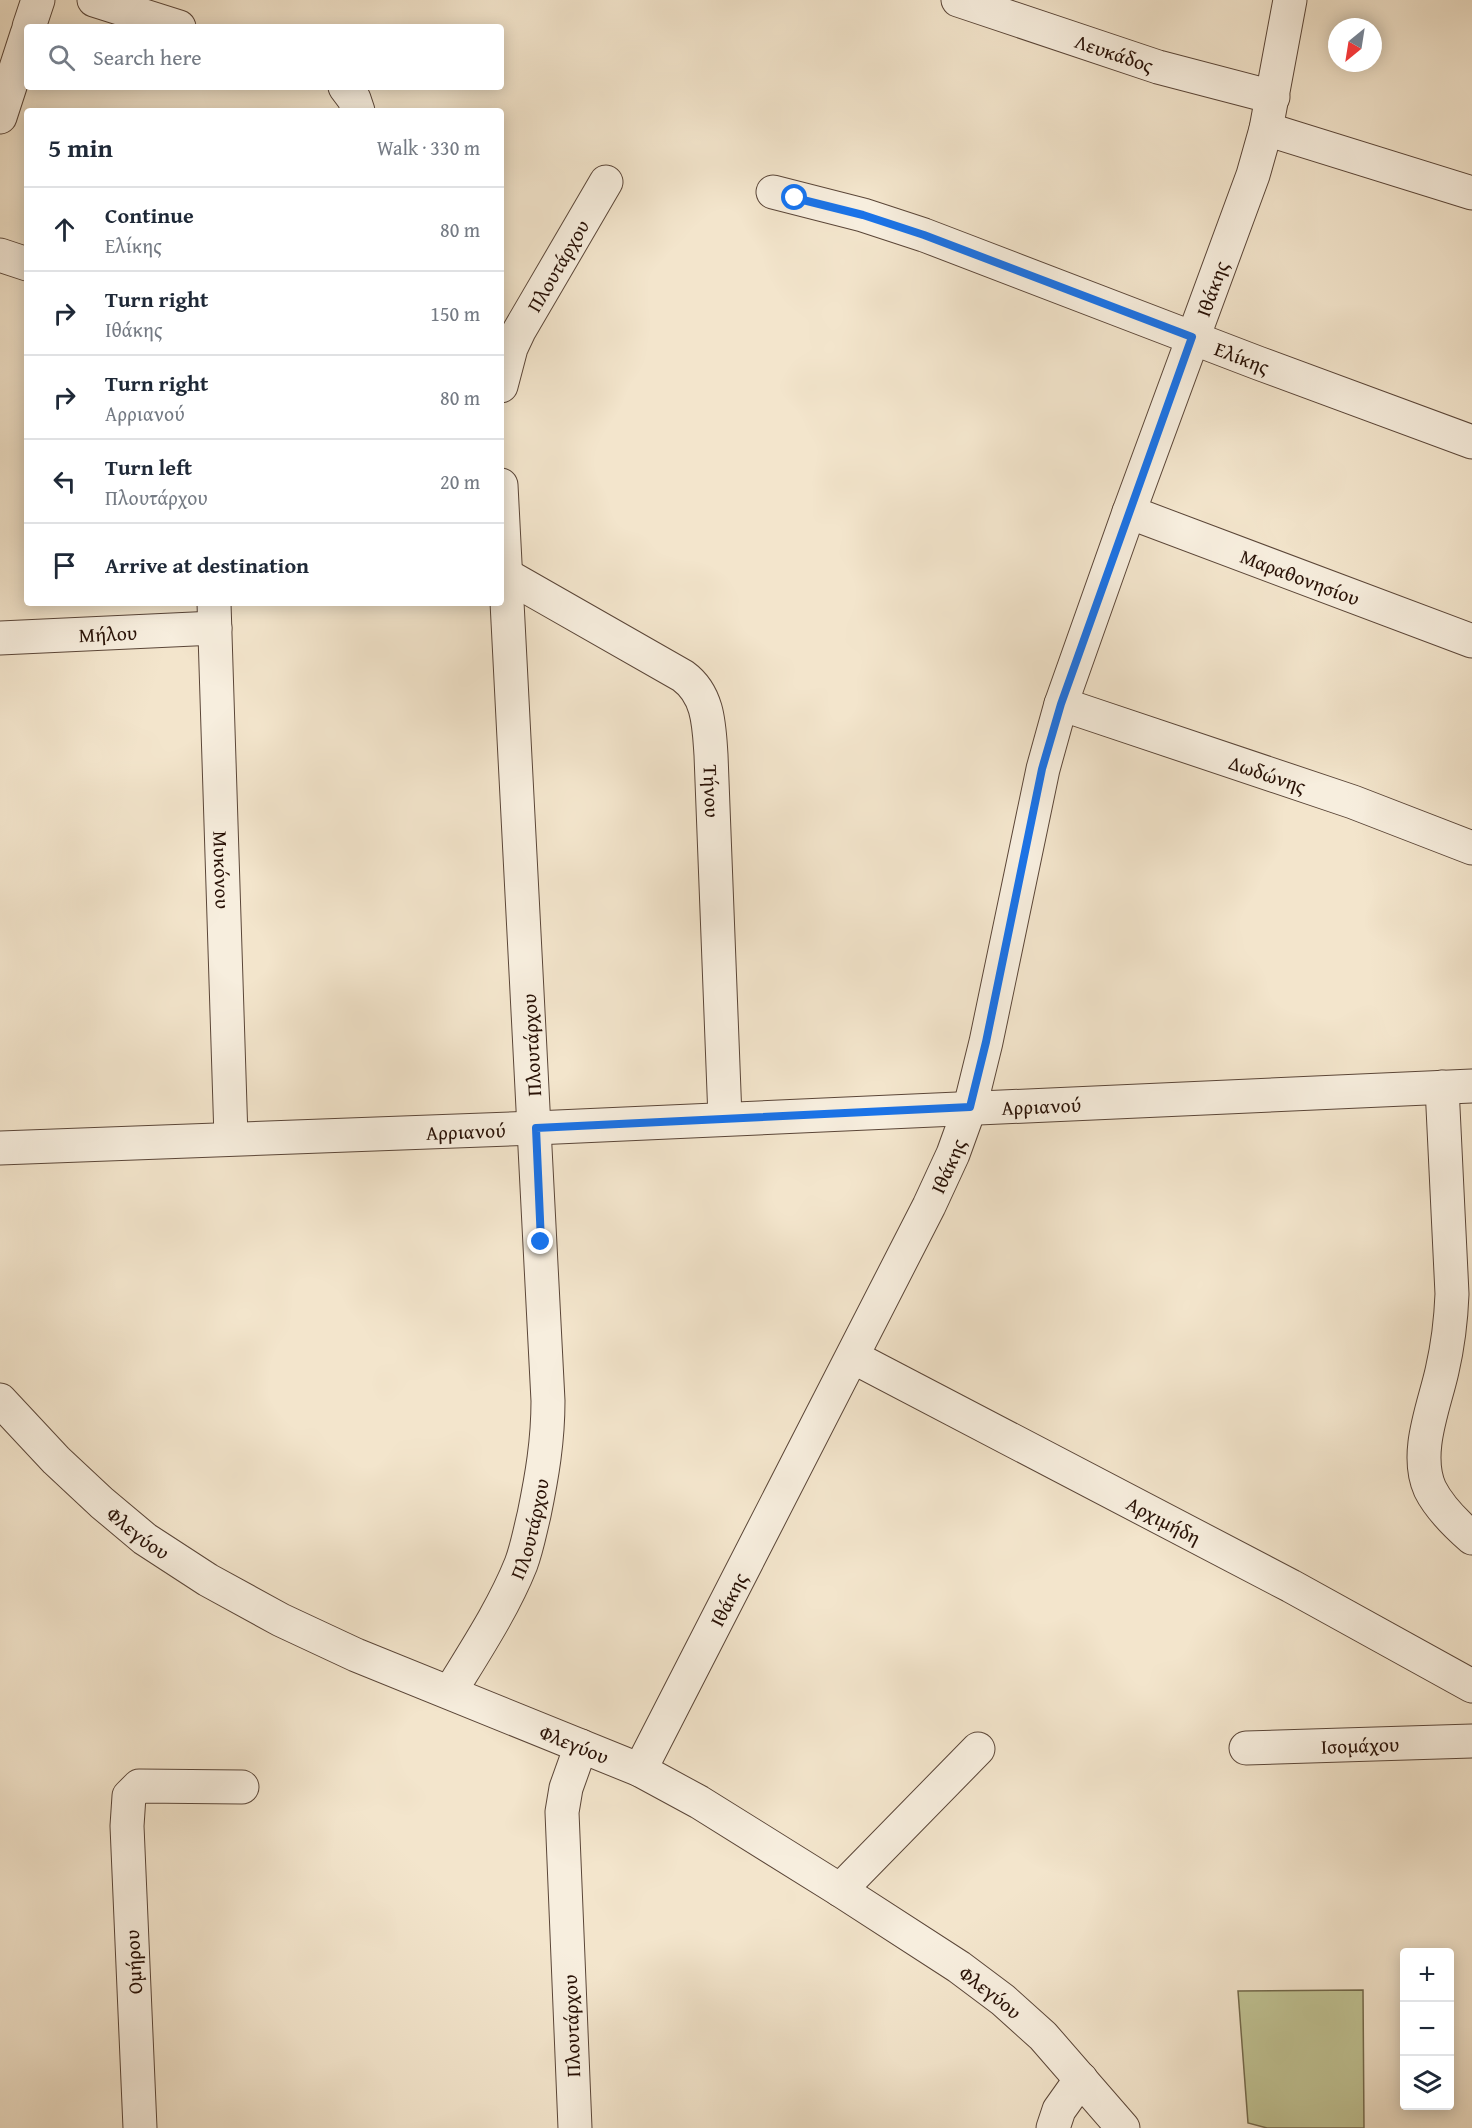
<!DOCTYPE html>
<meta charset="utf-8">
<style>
body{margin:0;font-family:"Gentium Book Plus",serif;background:#f6f6f7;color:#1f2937}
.controls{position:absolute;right:18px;bottom:18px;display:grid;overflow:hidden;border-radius:6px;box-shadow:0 3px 15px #0003}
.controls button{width:54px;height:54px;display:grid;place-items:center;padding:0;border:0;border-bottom:2px solid #e0e1e3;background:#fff;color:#1f2937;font:30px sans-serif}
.compass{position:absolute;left:1328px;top:18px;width:54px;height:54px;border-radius:50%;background:#fff;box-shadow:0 3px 15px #0003;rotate:210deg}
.stop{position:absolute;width:18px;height:18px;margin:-14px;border:4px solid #1a73e8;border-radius:50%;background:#fff}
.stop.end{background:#1a73e8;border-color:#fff;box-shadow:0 2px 6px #0008}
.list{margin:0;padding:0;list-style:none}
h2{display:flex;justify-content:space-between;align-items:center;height:78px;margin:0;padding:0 24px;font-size:26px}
h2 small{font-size:20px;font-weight:400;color:#747a83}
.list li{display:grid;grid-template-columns:39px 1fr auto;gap:18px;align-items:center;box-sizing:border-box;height:84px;padding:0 24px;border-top:2px solid #e0e1e3}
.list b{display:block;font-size:22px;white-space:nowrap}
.list p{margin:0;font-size:20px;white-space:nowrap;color:#747a83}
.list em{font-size:20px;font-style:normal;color:#747a83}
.icon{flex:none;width:33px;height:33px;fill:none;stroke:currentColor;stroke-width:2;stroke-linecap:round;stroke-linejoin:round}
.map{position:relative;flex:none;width:1472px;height:2128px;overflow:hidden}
.search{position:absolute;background:#fff;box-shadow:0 3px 15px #0003;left:24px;top:24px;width:480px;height:66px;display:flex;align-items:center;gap:15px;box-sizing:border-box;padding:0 21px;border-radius:6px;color:#747a83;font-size:22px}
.panel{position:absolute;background:#fff;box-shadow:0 3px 15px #0003;left:24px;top:108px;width:480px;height:498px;border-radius:6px}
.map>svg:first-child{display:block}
</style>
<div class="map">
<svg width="1472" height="2128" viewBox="0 0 1472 2128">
<rect width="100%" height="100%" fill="#f3e5cc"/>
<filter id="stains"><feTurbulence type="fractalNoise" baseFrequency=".00333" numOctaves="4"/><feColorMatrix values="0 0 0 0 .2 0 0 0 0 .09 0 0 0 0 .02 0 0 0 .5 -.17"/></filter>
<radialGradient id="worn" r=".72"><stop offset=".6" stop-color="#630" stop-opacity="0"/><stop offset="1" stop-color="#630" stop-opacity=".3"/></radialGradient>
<path fill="#c0c394" stroke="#746a4d" stroke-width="1.5" d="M1363,1990l1,138h-97l-19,-5 -10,-132z"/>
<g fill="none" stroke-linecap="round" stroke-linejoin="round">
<g stroke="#5b4638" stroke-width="35">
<g id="minor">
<path d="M94,0l85,27"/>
<path id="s1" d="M958,0l200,67 115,30"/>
<path d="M29,27l9,-27"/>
<path d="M345,87l9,12 4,12"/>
<path d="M0,117l27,-83"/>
<path d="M1266,129l206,64"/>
<path id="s2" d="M773,192l90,23 61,20 334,128 214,79"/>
<path d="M0,255l27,9"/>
<path id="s3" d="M501,386l10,-38 8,-17 87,-149"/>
<path id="s4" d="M1129,512l343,129"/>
<path id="s5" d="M506,575l177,101c26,19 26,50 28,79l14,363"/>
<path id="s6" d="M214,603l17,535"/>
<path id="s7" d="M0,638l215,-10"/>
<path id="s8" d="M1061,704l292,98 119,46"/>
<path d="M1442,1087l10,207c-1,26 -4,51 -10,77 -8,36 -28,82 -12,118 9,18 27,36 42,49"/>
<path id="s9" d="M0,1148l535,-20 937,-42"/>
<path id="s10" d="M853,1357l438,229 181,100"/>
<path id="s11" d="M450,1692c25,-41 53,-83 71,-128 6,-16 9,-33 13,-49 8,-39 14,-74 14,-114l-47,-916"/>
<path id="s12" d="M1246,1748l226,-7"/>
<path id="s13" d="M640,1770l289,-564 24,-52 17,-47 16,-65 57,-273 18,-65 68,-192 124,-337 13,-46 24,-129"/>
<path d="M840,1890l138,-141"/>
<path d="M140,2128l-13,-302 2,-30 10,-10 103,1"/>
<path d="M575,2128l-13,-316 4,-24 15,-42"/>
<path d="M1053,2128l6,-18 22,-31"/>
</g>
</g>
<g stroke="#5b4638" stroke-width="35">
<g id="tertiary">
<path id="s14" d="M0,1400l56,60 46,43 43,36 63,41 73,40 75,35 284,115 59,32 141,88 119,77 44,33 40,36 80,92"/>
</g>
</g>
<use href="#minor" stroke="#f7eede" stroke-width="33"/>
<use href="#tertiary" stroke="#f7eede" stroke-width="33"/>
</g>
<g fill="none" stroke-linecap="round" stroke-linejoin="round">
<path stroke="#1a73e8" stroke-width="8" d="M541,1242l-5,-114 434,-21 16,-65 56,-273 19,-65 131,-367 -268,-102 -61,-20 -68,-17"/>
</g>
<g text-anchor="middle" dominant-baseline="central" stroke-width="4.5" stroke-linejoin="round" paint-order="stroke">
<g font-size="20" fill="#281106" stroke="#f7eede">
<text stroke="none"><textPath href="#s1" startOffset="165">Λευκάδος</textPath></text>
<text stroke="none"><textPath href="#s3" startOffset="134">Πλουτάρχου</textPath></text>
<text stroke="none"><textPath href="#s13" startOffset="1596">Ιθάκης</textPath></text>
<text stroke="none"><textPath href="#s2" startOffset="498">Ελίκης</textPath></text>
<text stroke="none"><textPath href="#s4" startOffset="183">Μαραθονησίου</textPath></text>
<text stroke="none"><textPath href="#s7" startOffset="108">Μήλου</textPath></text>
<text stroke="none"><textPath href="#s8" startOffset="218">Δωδώνης</textPath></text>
<text stroke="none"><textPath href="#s5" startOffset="327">Τήνου</textPath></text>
<text stroke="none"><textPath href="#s6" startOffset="267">Μυκόνου</textPath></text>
<text transform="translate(531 1045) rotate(-93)">Πλουτάρχου</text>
<text stroke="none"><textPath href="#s9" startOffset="1042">Αρριανού</textPath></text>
<text stroke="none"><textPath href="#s9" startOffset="466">Αρριανού</textPath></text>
<text stroke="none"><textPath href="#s13" startOffset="678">Ιθάκης</textPath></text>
<text stroke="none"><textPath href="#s10" startOffset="351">Αρχιμήδη</textPath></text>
<text stroke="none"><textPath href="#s11" startOffset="183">Πλουτάρχου</textPath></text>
<text stroke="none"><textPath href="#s14" startOffset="192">Φλεγύου</textPath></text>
<text stroke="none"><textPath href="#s13" startOffset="192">Ιθάκης</textPath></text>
<text stroke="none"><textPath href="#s14" startOffset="678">Φλεγύου</textPath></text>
<text stroke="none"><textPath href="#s12" startOffset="114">Ισομάχου</textPath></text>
<text transform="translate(133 1962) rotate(-93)">Ομήρου</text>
<text stroke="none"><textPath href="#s14" startOffset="1164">Φλεγύου</textPath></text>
<text transform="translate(571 2026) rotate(-92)">Πλουτάρχου</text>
</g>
</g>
<rect width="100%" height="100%" filter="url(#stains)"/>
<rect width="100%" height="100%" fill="url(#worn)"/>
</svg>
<div class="controls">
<button>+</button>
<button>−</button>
<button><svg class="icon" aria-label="layers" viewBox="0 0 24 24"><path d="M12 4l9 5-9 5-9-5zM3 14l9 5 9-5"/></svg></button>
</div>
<svg class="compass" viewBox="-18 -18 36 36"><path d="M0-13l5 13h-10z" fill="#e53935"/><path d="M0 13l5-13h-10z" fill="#747a83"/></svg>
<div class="stop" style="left:795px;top:198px"></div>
<div class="stop end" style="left:541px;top:1242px"></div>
<div class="search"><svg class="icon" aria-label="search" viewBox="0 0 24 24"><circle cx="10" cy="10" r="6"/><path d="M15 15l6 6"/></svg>Search here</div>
<section class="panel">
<h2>5 min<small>Walk · 330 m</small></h2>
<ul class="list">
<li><svg class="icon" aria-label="ahead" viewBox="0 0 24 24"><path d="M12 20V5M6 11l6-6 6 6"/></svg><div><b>Continue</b><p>Ελίκης</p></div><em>80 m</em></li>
<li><svg class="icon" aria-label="right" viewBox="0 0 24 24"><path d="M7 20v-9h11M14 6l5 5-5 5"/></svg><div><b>Turn right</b><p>Ιθάκης</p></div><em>150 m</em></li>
<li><svg class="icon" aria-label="right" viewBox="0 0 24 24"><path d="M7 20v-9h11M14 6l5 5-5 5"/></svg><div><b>Turn right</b><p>Αρριανού</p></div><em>80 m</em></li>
<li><svg class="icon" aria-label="left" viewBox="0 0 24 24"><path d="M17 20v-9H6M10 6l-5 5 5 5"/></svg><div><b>Turn left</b><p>Πλουτάρχου</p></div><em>20 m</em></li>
<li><svg class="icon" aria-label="arrive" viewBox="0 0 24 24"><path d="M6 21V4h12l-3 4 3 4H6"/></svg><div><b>Arrive at destination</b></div></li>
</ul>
</section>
</div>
